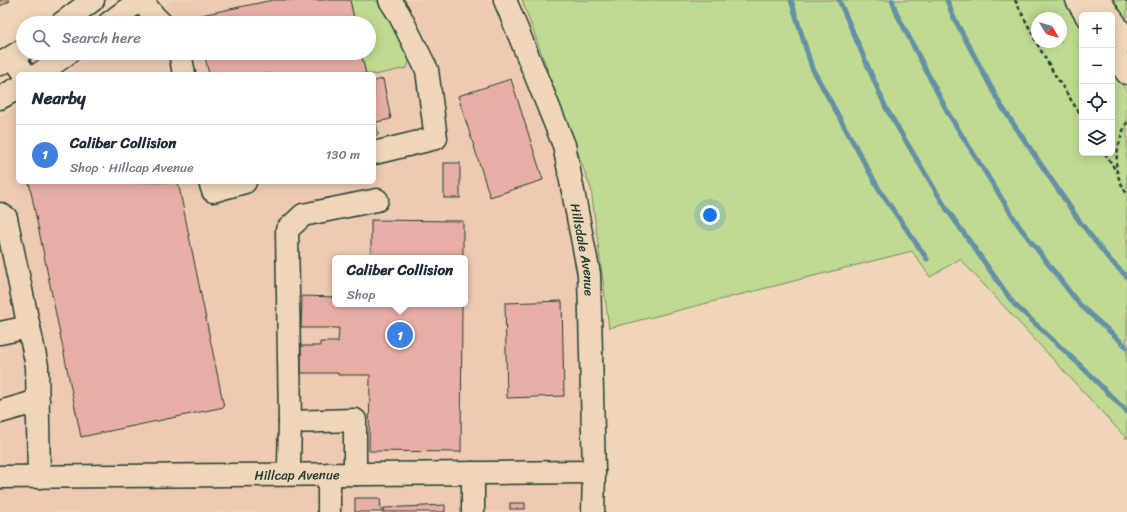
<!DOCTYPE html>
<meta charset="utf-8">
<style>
body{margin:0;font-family:Sriracha,sans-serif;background:#f2f2f3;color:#1f2937}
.controls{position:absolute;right:12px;top:12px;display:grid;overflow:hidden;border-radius:6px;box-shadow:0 2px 10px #0003}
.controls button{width:36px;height:36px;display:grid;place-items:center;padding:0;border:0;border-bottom:1px solid #e0e1e3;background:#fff;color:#1f2937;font:20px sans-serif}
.compass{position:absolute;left:1031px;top:12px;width:36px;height:36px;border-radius:50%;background:#fff;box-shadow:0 2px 10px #0003;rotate:128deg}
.you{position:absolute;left:710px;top:215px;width:14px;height:14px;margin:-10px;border:3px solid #fff;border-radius:50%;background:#1a73e8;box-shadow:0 0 0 6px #1a73e833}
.badge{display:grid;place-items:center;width:26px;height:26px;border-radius:50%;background:#1f3d34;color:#fff;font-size:13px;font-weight:700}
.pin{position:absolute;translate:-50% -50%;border:2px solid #fff;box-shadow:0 1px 4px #0006}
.popup{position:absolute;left:332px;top:255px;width:136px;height:52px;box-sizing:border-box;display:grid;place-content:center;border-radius:6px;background:#fff;filter:drop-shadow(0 1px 3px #0005);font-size:13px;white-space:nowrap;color:#747a83}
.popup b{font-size:15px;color:#1f2937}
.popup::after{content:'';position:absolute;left:50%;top:100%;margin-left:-8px;border:8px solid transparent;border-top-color:#fff}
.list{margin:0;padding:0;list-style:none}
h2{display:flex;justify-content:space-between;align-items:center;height:52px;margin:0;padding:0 16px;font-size:17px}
h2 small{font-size:13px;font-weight:400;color:#747a83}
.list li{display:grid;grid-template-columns:26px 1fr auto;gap:12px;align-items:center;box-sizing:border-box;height:60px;padding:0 16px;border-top:1px solid #e0e1e3}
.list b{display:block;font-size:15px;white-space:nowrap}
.list p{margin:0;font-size:13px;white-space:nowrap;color:#747a83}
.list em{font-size:13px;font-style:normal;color:#747a83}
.icon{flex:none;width:22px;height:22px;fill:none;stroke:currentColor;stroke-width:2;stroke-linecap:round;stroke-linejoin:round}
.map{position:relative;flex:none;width:1127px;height:512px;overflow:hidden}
.search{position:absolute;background:#fff;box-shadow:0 2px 10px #0003;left:16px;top:16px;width:360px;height:44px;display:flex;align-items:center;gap:10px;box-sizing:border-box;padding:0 14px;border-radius:22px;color:#747a83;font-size:15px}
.panel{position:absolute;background:#fff;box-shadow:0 2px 10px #0003;left:16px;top:72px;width:360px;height:112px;border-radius:6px}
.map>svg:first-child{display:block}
</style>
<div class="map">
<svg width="1127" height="512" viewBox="0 0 1127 512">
<rect width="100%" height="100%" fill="#f0d6b8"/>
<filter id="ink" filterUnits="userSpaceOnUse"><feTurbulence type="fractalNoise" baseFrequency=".025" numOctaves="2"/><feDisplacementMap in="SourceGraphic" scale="8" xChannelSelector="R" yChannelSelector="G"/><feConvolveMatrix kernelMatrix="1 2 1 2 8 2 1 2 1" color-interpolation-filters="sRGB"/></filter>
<g filter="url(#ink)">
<path fill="#eecab3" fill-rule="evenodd" d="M172,0h323l60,150 15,72 14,116 -1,174h-583v-396l18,-12v78h356v-108h-312l32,-21h275v-30h-231zM335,258h130v46h-130z"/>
<g fill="#c0da91" stroke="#708c62" fill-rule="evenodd">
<path d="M350,0h23l10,4 28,52 -4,12 -33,7v-1h-8l-5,-21h8v-30h-14z"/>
<path d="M522,0h544l16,27v126h30v-83l15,22v17l-2,3 2,3v324l-167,-180 -30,18 -18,-26 -303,77 -18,-139zM1037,18h24v24h-24z"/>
<path d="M1100,0h27v41z"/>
</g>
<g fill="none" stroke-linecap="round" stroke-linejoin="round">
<g stroke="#6591a6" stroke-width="5">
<path d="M791,0l21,68 68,123 47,68"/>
<path d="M839,0l47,108 60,100 68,96 67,62 46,46"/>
<path d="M892,0l5,14 51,99 71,113 60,78 48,43"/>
<path d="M947,0l6,16 47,88 80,118 29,37 18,18"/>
</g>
</g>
<g fill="#e8aea6" stroke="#1f3d34">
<path d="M0,0h9l1,1 -10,5z"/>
<path d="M273,0h77l5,23h-157l-1,-7z"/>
<path d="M204,53h157l5,21h-157z"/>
<path d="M383,79l8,40 -15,3 2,13 -4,1v-55z"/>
<path d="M511,79l32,101 -53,17 -32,-101z"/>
<rect x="444" y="163" width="16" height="35"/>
<path d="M29,182h149l46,225 -143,30z"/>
<path d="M371,220l92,1v37h-92z"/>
<path d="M302,296l33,1v7h127l-1,148 -92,-1 1,-76h-32v-2h-37v-27h19v-4h18l1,-14h-38z"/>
<path d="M562,301l2,95 -57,2 -2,-95z"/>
<path d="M355,498h25l1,12h3v2h-29z"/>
<rect x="510" y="503" width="15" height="6"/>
<path d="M445,505v7h-61v-4z"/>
</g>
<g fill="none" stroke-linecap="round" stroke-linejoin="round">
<g stroke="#1f3d34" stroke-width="25">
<g id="minor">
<path d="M141,0l13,16 7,7"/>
<path id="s1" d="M505,0l59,145 25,129 5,198 -1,40"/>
<path d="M1077,0l9,15"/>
<path d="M1099,0l10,15"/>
<path d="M1112,19l15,23"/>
<path d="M1112,52l15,21"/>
<path d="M180,53l4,21"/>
<path d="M13,57l12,17"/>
<path d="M374,153l62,-15 -9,-68 -28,-56 -9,-14"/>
<path d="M210,182l3,9 32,-9"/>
<path d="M0,214l6,4 31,148 2,111"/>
<path d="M0,333l29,-6"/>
<path d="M0,412l38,-11"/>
<path d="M290,422l-3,-192 16,-15 74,-15"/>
<path d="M290,474l-1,-10 1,-42 65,-2v44l1,10"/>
<path id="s2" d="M0,477l594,-5"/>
<path d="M329,512v-38"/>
<path d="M473,512v-39"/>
</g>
</g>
<g stroke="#1f3d34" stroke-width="25">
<g id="major">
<path d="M62,23l31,-23"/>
<path d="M109,23l31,-23"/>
<path d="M0,64l23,-14"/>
<path d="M39,74l29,-21"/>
<path d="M0,98l18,-10"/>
</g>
</g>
<g stroke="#1f3d34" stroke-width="2.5" stroke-dasharray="4 3" stroke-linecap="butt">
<path d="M1015,0l25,49 15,26 27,42"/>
<path d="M1126,0l1,2"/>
<path d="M1127,122c-6,12 -13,35 -10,50 1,7 7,16 10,23"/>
<path d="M1105,153l11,18"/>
</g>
<use href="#minor" stroke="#f0d6b8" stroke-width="22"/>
<use href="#major" stroke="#f0d6b8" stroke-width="22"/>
</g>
</g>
<g text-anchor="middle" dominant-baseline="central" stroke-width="3" stroke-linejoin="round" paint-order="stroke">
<g font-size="13" fill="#1f3d34" stroke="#f0d6b8">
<text stroke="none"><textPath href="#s1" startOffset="263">Hillsdale Avenue</textPath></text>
<text stroke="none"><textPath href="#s2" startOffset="297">Hillcap Avenue</textPath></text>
</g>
</g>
</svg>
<div class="controls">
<button>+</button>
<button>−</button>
<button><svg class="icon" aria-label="locate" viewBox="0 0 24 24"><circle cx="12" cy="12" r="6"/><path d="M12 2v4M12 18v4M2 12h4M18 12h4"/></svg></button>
<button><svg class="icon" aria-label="layers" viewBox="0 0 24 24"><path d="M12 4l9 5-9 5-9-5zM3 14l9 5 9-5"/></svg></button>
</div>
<svg class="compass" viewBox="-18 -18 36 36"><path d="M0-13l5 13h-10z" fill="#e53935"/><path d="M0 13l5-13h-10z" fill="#747a83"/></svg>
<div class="you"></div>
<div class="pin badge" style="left:400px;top:335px;background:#3f7fe0">1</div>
<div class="popup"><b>Caliber Collision</b>Shop</div>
<div class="search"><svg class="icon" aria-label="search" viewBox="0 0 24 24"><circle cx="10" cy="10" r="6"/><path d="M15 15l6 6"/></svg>Search here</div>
<section class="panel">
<h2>Nearby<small></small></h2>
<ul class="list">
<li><span class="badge" style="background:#3f7fe0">1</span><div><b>Caliber Collision</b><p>Shop · Hillcap Avenue</p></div><em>130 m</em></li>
</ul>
</section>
</div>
